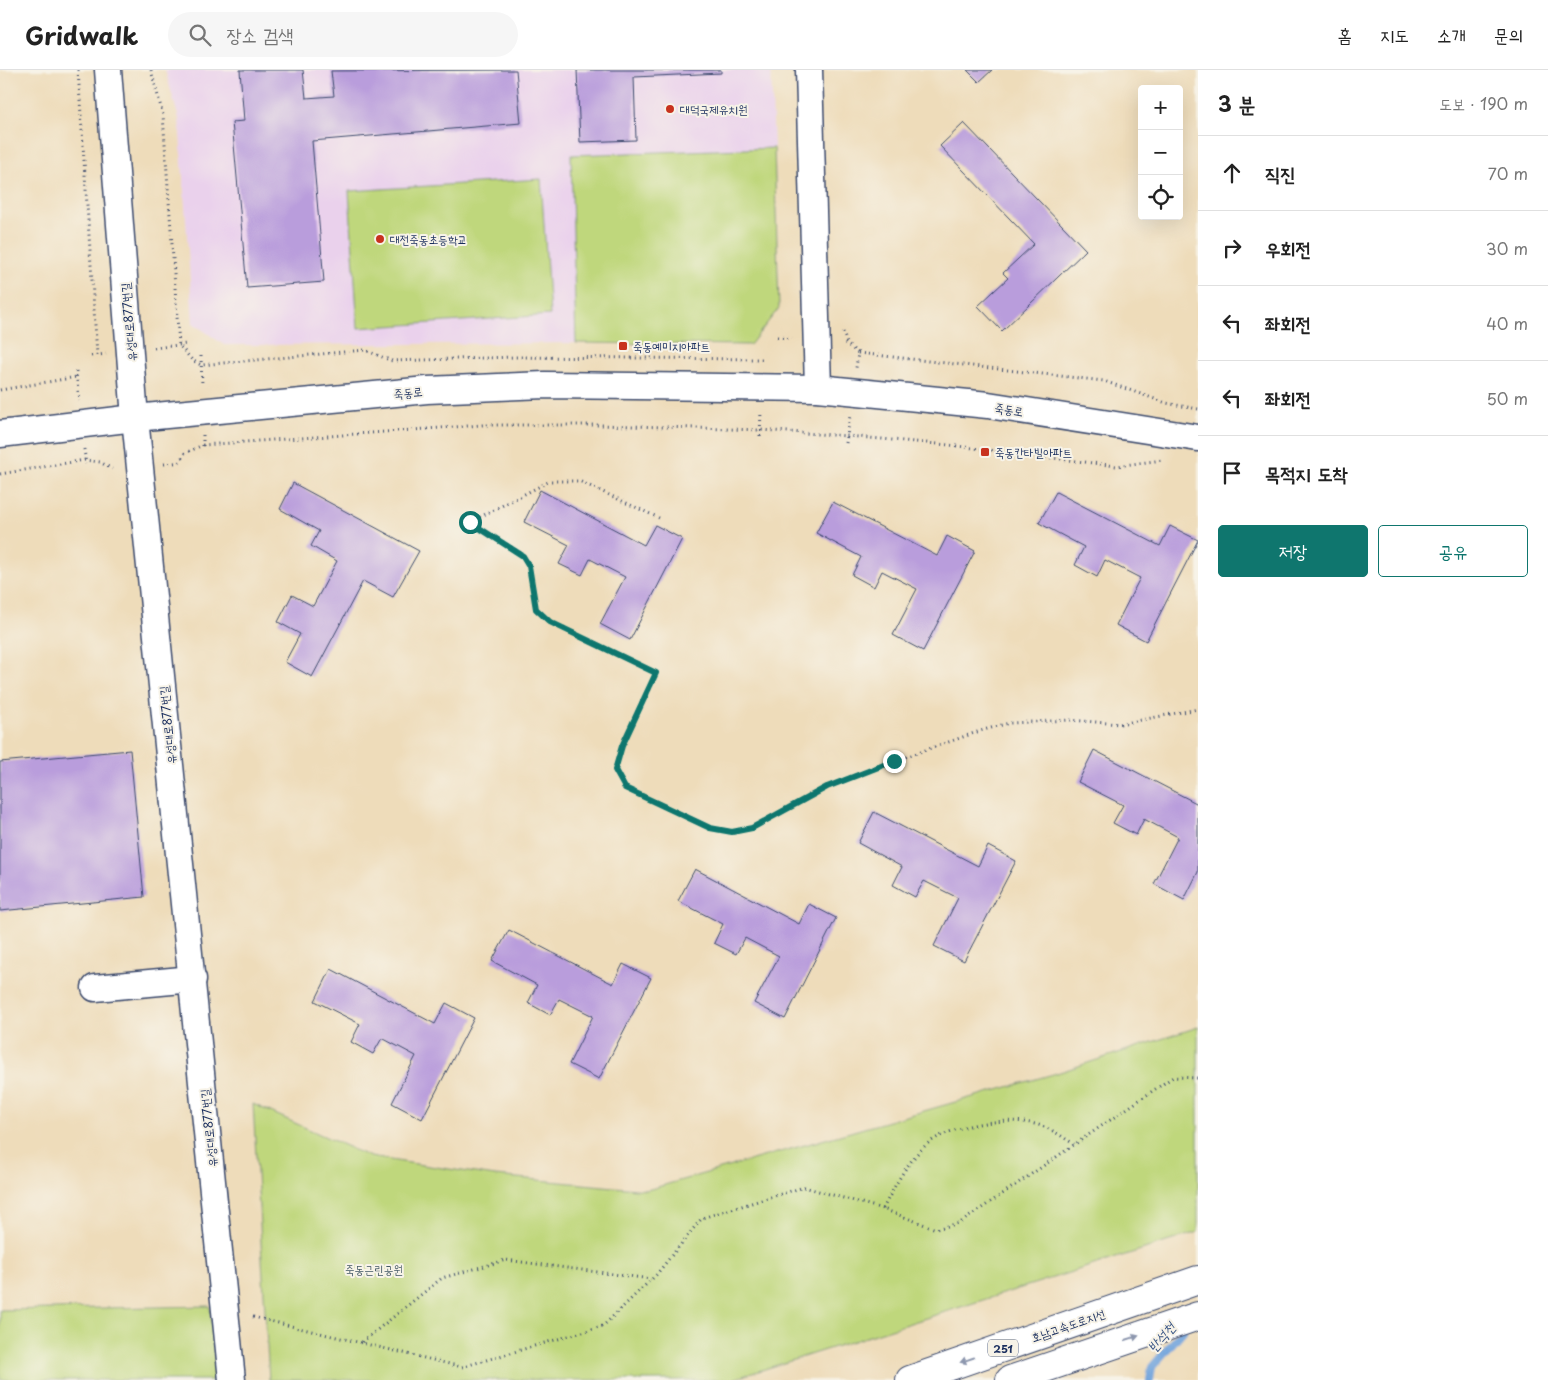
<!DOCTYPE html>
<html lang="ko">
<meta charset="utf-8">
<style>
body{margin:0;font-family:"Playpen Sans","Poor Story",sans-serif;background:#f6f6f6;color:#222}
.controls{position:absolute;right:15px;top:15px;display:grid;overflow:hidden;border-radius:5px;box-shadow:0 5px 20px #0002}
.controls button{width:45px;height:45px;display:grid;place-items:center;padding:0;border:0;border-bottom:1px solid #e0e0e0;background:#fff;color:#222;font:25px sans-serif}
.stop{position:absolute;width:15px;height:15px;margin:-11px;border:4px solid #0f766e;border-radius:50%;background:#fff}
.stop.end{background:#0f766e;border-color:#fff;box-shadow:0 1px 5px #0008}
.list{margin:0;padding:0;list-style:none}
h2{display:flex;justify-content:space-between;align-items:center;height:65px;margin:0;padding:0 20px;font-size:21px}
h2 small{font-size:16px;font-weight:400;color:#767676}
.list li{display:grid;grid-template-columns:32px 1fr auto;gap:15px;align-items:center;box-sizing:border-box;height:75px;padding:0 20px;border-top:1px solid #e0e0e0}
.list b{display:block;font-size:19px;white-space:nowrap}
.list em{font-size:16px;font-style:normal;color:#767676}
.actions{display:flex;gap:10px;padding:15px 20px}
.actions a{flex:1;padding:11px 0;border:1px solid #0f766e;border-radius:5px;text-align:center;font-size:18px;color:#0f766e}
.actions .main{background:#0f766e;color:#fff}
.icon{flex:none;width:28px;height:28px;fill:none;stroke:currentColor;stroke-width:2;stroke-linecap:round;stroke-linejoin:round}
.map{position:relative;flex:none;width:1198px;height:1310px;overflow:hidden}
header{display:flex;align-items:center;gap:30px;box-sizing:border-box;height:70px;padding:0 25px;background:#fff;border-bottom:1px solid #e0e0e0}
header strong{font-size:24px}
nav{display:flex;gap:28px;margin-inline-start:auto;font-size:18px}
.search{width:350px;height:45px;background:#f6f6f6;display:flex;align-items:center;gap:12px;box-sizing:border-box;padding:0 18px;border-radius:28px;color:#767676;font-size:19px}
main{display:flex}
aside{flex:1;background:#fff}
.map>svg:first-child{display:block}
</style>
<header>
<strong>Gridwalk</strong>
<div class="search"><svg class="icon" aria-label="search" viewBox="0 0 24 24"><circle cx="10" cy="10" r="6"/><path d="M15 15l6 6"/></svg>장소 검색</div>
<nav><a>홈</a><a>지도</a><a>소개</a><a>문의</a></nav>
</header>
<main>
<div class="map">
<svg width="1198" height="1310" viewBox="0 0 1198 1310">
<rect width="100%" height="100%" fill="#f7f3e8"/>
<filter id="ink" filterUnits="userSpaceOnUse"><feTurbulence type="fractalNoise" baseFrequency=".02" numOctaves="2"/><feDisplacementMap in="SourceGraphic" scale="10" xChannelSelector="R" yChannelSelector="G"/><feConvolveMatrix kernelMatrix="1 2 1 2 8 2 1 2 1" color-interpolation-filters="sRGB"/></filter>
<filter id="wash" filterUnits="userSpaceOnUse"><feTurbulence type="fractalNoise" baseFrequency=".0096" numOctaves="4" result="noise"/><feDisplacementMap in="SourceGraphic" scale="20" xChannelSelector="R" yChannelSelector="G"/><feGaussianBlur stdDeviation="1.12" result="paint"/><feColorMatrix in="noise" values="0 0 0 0 0 0 0 0 0 0 0 0 0 0 0 0 0 1.4 0 .05"/><feComposite in="paint" operator="in"/></filter>
<g filter="url(#wash)">
<rect width="100%" height="100%" fill="#eedcba"/>
<path fill="#ead1ec" d="M165,0h606l3,78 -203,7 5,188 -352,2 -31,-22 -14,-204z"/>
<g fill="#bfd77b" stroke="#6d836c">
<path d="M774,78l5,160 -29,37 -174,-2 -5,-188z"/>
<path d="M541,109l9,136 -192,13 -9,-137z"/>
<path d="M1198,957v205l-468,148h-461l-16,-276 117,53 125,19 152,14 410,-117z"/>
<path d="M210,1236l6,74h-216v-70z"/>
</g>
<g fill="none" stroke-linecap="round" stroke-linejoin="round">
<path stroke="#70a3dc" stroke-width="8" d="M1150,1310l2,-13 31,-36"/>
</g>
<g id="blocks">
<g fill="#b99ddc">
<path d="M240,0h63l3,28 28,-2 -3,-25 185,-1 5,53 -209,18 12,141 -77,6 -15,-166 12,-1z"/>
<path d="M577,0h144v3l-87,4 2,63 -56,2z"/>
<path d="M967,0h25l-13,12z"/>
<path d="M964,53l122,127 -84,81 -24,-25 30,-28 -5,-5 31,-29 -94,-98z"/>
<path d="M293,413l126,68 -26,46 -30,-16 -51,96 -27,-15 15,-28 -22,-12 14,-27 21,11 24,-45 -26,-15 8,-15 -39,-22z"/>
<path d="M540,420l104,55 11,-20 27,14 -52,101 -30,-16 25,-47 -35,-18 -8,16 -23,-11 10,-19 -45,-23z"/>
<path d="M1056,422l104,54 10,-20 28,14 -52,101 -30,-16 24,-47 -35,-18 -8,17 -22,-12 9,-18 -45,-24z"/>
<path d="M833,432l104,54 10,-20 28,15 -52,100 -30,-16 24,-46 -35,-18 -8,16 -22,-12 9,-18 -45,-24z"/>
<path d="M130,680l14,147 -144,14v-149z"/>
<path d="M1094,680l104,54v68l-14,28 -30,-16 24,-47 -34,-18 -8,16 -23,-12 10,-18 -45,-23z"/>
<path d="M874,742l104,54 10,-20 28,15 -52,100 -30,-15 24,-48 -34,-17 -9,16 -22,-12 9,-18 -44,-24z"/>
<path d="M695,799l104,55 10,-20 27,14 -51,101 -31,-16 25,-47 -34,-18 -9,16 -22,-11 9,-19 -45,-23z"/>
<path d="M509,860l104,54 10,-20 28,14 -52,101 -30,-15 24,-48 -34,-17 -9,16 -22,-12 9,-18 -45,-24z"/>
<path d="M331,899l104,55 11,-21 28,15 -52,101 -30,-16 24,-47 -34,-18 -9,16 -22,-12 9,-18 -45,-23z"/>
</g>
</g>
</g>
<g filter="url(#ink)">
<use href="#blocks" fill-opacity="0" stroke="#3b496c" stroke-width="1"/>
<g fill="none" stroke-linecap="round" stroke-linejoin="round">
<g stroke="#3b496c" stroke-width="29">
<g id="minor">
<path d="M108,0l27,348 97,962"/>
<path d="M809,0l9,318"/>
<path d="M0,364l135,-16 292,-28 118,-5 273,3 170,17 210,33"/>
<path d="M95,918l98,-9"/>
</g>
</g>
<g stroke="#3b496c" stroke-width="30">
<g id="highway">
<path d="M910,1310l288,-100"/>
<path d="M1010,1310l188,-64"/>
</g>
</g>
<g stroke="#3b496c" stroke-width="3" stroke-dasharray="1 4" stroke-linecap="butt">
<path d="M78,0l19,285"/>
<path d="M151,0l12,45 16,230 13,15 9,5 164,-15 27,11 123,-4 247,2"/>
<path d="M843,262l4,11"/>
<path d="M777,267l15,1"/>
<path d="M845,273l13,10 -2,15"/>
<path d="M154,278l32,-4"/>
<path d="M858,283l246,28 62,22 32,6"/>
<path d="M91,286l15,-2"/>
<path d="M201,286l1,30"/>
<path d="M76,301l3,30"/>
<path d="M0,320l77,-13"/>
<path d="M203,365v14"/>
<path d="M760,366l1,-25"/>
<path d="M846,373l4,-27"/>
<path d="M84,379l2,15"/>
<path d="M179,392l6,-9 18,-8 279,-20h118l160,5 87,6 102,9 167,21 47,-6"/>
<path d="M164,394l19,-2"/>
<path d="M0,404l85,-14 15,2 12,7"/>
<path d="M659,448l-80,-37h-29l-80,41 53,33 6,11 7,43 14,13 106,51 -34,73 -7,24 10,18 85,40 22,4 20,-4 75,-41 67,-26 86,-30 29,-8 61,-3 50,4 78,-15"/>
<path d="M883,1139c11,-22 24,-47 43,-64 25,-21 88,-31 118,-18 11,4 20,11 30,17"/>
<path d="M253,1247l209,50 141,-41 53,-51 46,-57 102,-31 79,22 53,20 24,-6 213,-146 25,1"/>
<path d="M362,1272l80,-64 64,-18 145,19"/>
</g>
<use href="#minor" stroke="#fff" stroke-width="26"/>
<use href="#highway" stroke="#fff" stroke-width="28"/>
</g>
<defs><path id="oneway-solid" d="M-6-.8H1V-3.2L6.5 0L1 3.2V.8H-6Z" transform="scale(1.25)"/></defs>
<g fill="#8d97ae">
<use href="#oneway-solid" transform="translate(1132 1268) rotate(-18)"/>
<use href="#oneway-solid" transform="translate(967 1290) rotate(161)"/>
</g>
</g>
<g fill="none" stroke-linecap="round" stroke-linejoin="round" filter="url(#ink)">
<path stroke="#0f766e" stroke-width="6" d="M470,452l53,34 6,10 7,43 14,13 106,51 -34,73 -7,24 10,18 85,40 22,4 20,-4 75,-41 67,-26"/>
</g>
<g fill="#c8321e" stroke="#f7f3e8" stroke-width="2">
<circle cx="670" cy="39" r="5"/>
<circle cx="380" cy="169" r="5"/>
<rect x="618" y="271" width="10" height="10" rx="2.5"/>
<rect x="980" y="377" width="10" height="10" rx="2.5"/>
</g>
<g text-anchor="middle" dominant-baseline="central" stroke-width="4" stroke-linejoin="round" paint-order="stroke">
<rect fill="#f7f3e8" stroke="#5d6a87" stroke-width="1" x="988" y="1269.5" width="30" height="17" rx="4"/>
<g font-size="11" font-weight="bold" fill="#1b2f5e">
<text x="1003" y="1278">251</text>
</g>
<g font-size="12" fill="#1b2f5e" stroke="#f7f3e8" text-anchor="start">
<text x="680" y="39">대덕국제유치원</text>
<text x="390" y="169">대전죽동초등학교</text>
<text x="633" y="276">죽동예미지아파트</text>
<text x="995" y="382">죽동칸타빌아파트</text>
</g>
<g font-size="12" fill="#1b2f5e" stroke="#f7f3e8">
<text transform="translate(128 252) rotate(-95)">유성대로877번길</text>
<text transform="translate(408 322) rotate(-5)">죽동로</text>
<text transform="translate(1009 339) rotate(9)">죽동로</text>
<text transform="translate(167 655) rotate(-96)">유성대로877번길</text>
<text transform="translate(208 1058) rotate(-96)">유성대로877번길</text>
<text transform="translate(1068 1255) rotate(-19)">호남고속도로지선</text>
</g>
<g font-size="12" fill="#445965" stroke="#f7f3e8">
<text x="374" y="1199">죽동근린공원</text>
</g>
<g font-size="14" font-style="italic" fill="#355284" stroke="#f7f3e8">
<text transform="translate(1161 1267) rotate(-49)">반석천</text>
</g>
</g>
</svg>
<div class="controls">
<button>+</button>
<button>−</button>
<button><svg class="icon" aria-label="locate" viewBox="0 0 24 24"><circle cx="12" cy="12" r="6"/><path d="M12 2v4M12 18v4M2 12h4M18 12h4"/></svg></button>
</div>
<div class="stop" style="left:470px;top:452px"></div>
<div class="stop end" style="left:894px;top:691px"></div>
</div>
<aside>
<h2>3 분<small>도보 · 190 m</small></h2>
<ul class="list">
<li><svg class="icon" aria-label="ahead" viewBox="0 0 24 24"><path d="M12 20V5M6 11l6-6 6 6"/></svg><div><b>직진</b></div><em>70 m</em></li>
<li><svg class="icon" aria-label="right" viewBox="0 0 24 24"><path d="M7 20v-9h11M14 6l5 5-5 5"/></svg><div><b>우회전</b></div><em>30 m</em></li>
<li><svg class="icon" aria-label="left" viewBox="0 0 24 24"><path d="M17 20v-9H6M10 6l-5 5 5 5"/></svg><div><b>좌회전</b></div><em>40 m</em></li>
<li><svg class="icon" aria-label="left" viewBox="0 0 24 24"><path d="M17 20v-9H6M10 6l-5 5 5 5"/></svg><div><b>좌회전</b></div><em>50 m</em></li>
<li><svg class="icon" aria-label="arrive" viewBox="0 0 24 24"><path d="M6 21V4h12l-3 4 3 4H6"/></svg><div><b>목적지 도착</b></div></li>
</ul>
<div class="actions"><a class="main">저장</a><a>공유</a></div>
</aside>
</main>
